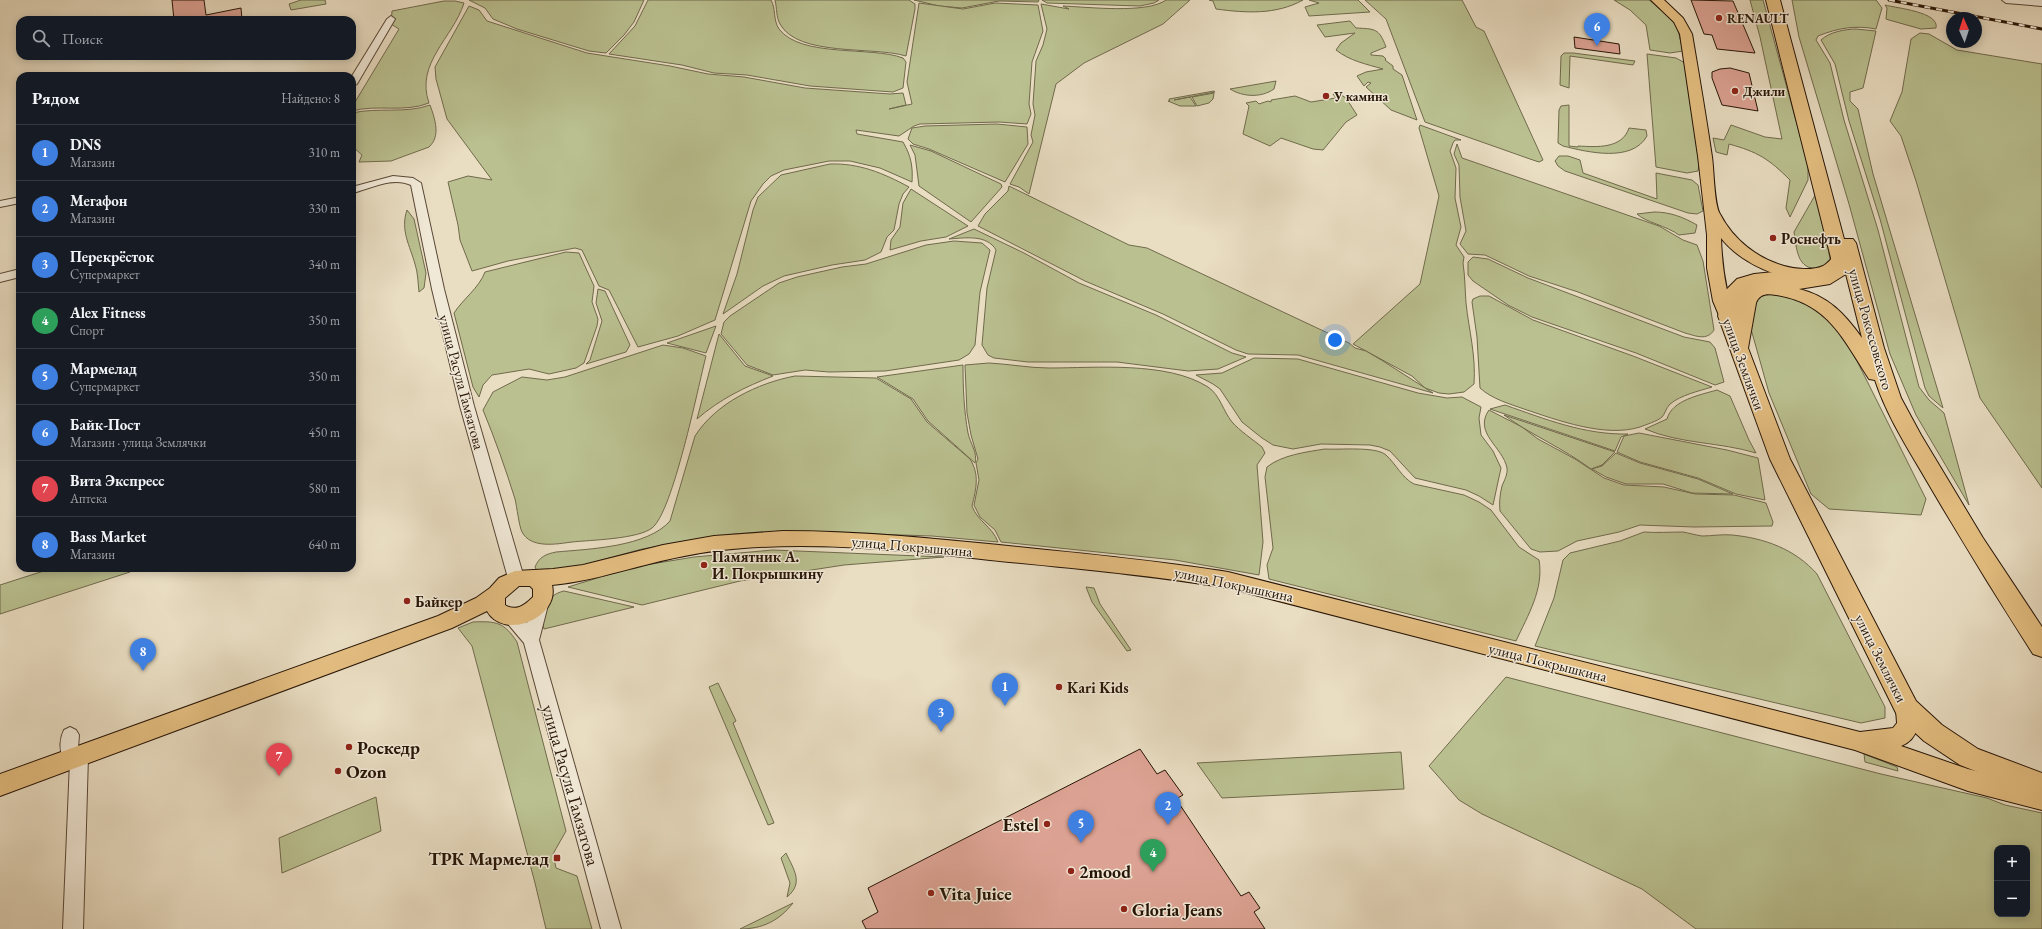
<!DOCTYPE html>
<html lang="ru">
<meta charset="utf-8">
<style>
body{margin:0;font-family:"EB Garamond",serif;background:#242831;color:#f1f3f6}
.controls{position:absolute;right:12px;bottom:12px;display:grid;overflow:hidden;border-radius:8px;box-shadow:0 2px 10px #0003}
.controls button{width:36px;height:36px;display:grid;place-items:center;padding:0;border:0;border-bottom:1px solid #363941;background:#171b24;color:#f1f3f6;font:20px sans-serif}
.compass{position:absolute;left:1946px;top:12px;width:36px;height:36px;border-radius:50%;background:#171b24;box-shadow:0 2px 10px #0003;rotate:357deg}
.you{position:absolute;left:1335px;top:340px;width:14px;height:14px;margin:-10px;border:3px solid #fff;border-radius:50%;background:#1a73e8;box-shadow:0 0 0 6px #1a73e833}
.badge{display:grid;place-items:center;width:26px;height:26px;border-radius:50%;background:#8c9099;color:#fff;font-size:13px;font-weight:700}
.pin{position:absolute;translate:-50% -33px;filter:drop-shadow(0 1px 2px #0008)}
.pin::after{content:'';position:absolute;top:21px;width:14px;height:12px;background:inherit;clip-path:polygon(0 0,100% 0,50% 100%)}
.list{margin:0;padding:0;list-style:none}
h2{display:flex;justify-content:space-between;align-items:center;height:52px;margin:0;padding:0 16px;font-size:17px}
h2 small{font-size:13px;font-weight:400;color:#9ea1a6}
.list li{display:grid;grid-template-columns:26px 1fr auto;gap:12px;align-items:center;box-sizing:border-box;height:56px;padding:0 16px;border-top:1px solid #363941}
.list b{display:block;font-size:15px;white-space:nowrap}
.list p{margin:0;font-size:13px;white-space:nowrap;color:#9ea1a6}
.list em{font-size:13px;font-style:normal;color:#9ea1a6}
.icon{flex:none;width:22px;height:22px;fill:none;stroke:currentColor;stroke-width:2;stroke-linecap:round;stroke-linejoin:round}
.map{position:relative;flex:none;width:2042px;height:929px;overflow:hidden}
.search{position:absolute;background:#171b24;box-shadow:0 2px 10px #0003;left:16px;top:16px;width:340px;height:44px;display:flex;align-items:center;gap:10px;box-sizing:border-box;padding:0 14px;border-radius:12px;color:#9ea1a6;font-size:15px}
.panel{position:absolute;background:#171b24;box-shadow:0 2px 10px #0003;left:16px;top:72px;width:340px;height:500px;border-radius:12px}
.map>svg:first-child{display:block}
</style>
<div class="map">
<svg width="2042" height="929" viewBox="0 0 2042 929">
<rect width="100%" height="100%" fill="#e9ddc2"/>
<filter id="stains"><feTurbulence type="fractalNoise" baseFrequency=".005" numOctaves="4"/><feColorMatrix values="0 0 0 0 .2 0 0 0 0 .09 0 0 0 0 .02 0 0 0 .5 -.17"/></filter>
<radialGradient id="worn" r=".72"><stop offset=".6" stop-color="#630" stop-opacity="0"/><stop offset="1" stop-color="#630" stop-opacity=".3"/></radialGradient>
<g fill="#bac090" stroke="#706a4c" fill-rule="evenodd">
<path d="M301,0h24l1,4 -35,6 -2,-6z"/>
<path d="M469,0h175l-10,22 -10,13 -18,18 -17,-2 -72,-22 -24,-10 -8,-11z"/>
<path d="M648,0h123c5,9 2,20 8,29 22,29 92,17 124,29l3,4 -3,26 -10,4 -83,-6 -63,-11 -33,-2 -32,-8 -73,-11 26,-28z"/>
<path d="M775,0h134l6,4v5l-9,47c-33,-10 -108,1 -126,-32 -4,-7 -3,-16 -5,-24z"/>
<path d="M914,0h125l-1,2 -39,-1 -37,7 -23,-2z"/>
<path d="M1042,0h117l-5,3 -14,3 -93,-3z"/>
<path d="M1166,0h24l-27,24 -79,39 -28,21 -27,110 -10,-7 -9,-3 23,-42 -2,-7 4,-20 -2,-11 3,-43 7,-16 4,-16 -6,-25 28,5 -6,-3c25,1 84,8 103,-6z"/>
<path d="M1209,0h94c-27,15 -57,13 -87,9l-3,-8z"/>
<path d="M1309,0h49l12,12 -61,4 -4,-9 14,-4z"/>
<path d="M1365,0h97l14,27 8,4 59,129 -4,2 -9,-3 -105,-37 -39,-103z"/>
<path d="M1614,0h35l5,4 13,11 10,11 6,25 -13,2 -20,-3 -4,-25 -16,-15z"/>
<path d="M1750,0h13l45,165v15l-18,37 -4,-9 4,-28c-21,-21 -32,-28 -61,-36l-2,11 -11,-3 -3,-14 11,2 7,-15 34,12 17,2 -22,-102z"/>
<path d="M1792,0h84l6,8 -6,21c-21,-4 -38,-1 -58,7l-2,4 14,23 14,57 34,110 41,157 10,13 15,13 25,92 -53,-90 -26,-61 -41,-150 -50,-167z"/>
<path d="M444,1h11l9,2c-11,35 -49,60 -35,100 -25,10 -52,1 -77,8v-4l47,-78 -8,-5 1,-13z"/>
<path d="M919,3l44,6 32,-6 43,2 5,26 -11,31 -3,42 2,10 -4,10 -28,-2 -79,2 -6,2 -15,10 -43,-6 1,4 46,8c8,14 10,24 9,40l-32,-14 -30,-7h-21l-45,9 -13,6 -8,8 -12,17 -36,119 -37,16 -40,11 -29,-57 -10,-4 -17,-36 -7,-2 -67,13 -36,10 -12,-31 -2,-15 -10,-43 20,-6 24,4 -45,-61 -11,-40 -1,-12 34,-61 10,4 8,11 100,32 83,13 38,8 36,3 61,11 85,6 13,-1 3,12 -17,4 23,-5 -5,-22z"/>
<path d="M1885,5c11,3 55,7 51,23l-15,1 -32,-9 -3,-1 1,-11z"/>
<path d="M1350,21l6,7c19,1 23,0 30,19l-15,6v2l12,1 3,3 -1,1 8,6v3l9,6 15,45 -26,-10 -25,-23 5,-4 -3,-1 -4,4 -7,-10 9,-4 17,-3c-17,-5 -33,-8 -47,-19l5,-7 14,-10 -30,4 -8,-12z"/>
<path d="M1856,29l20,2 -13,57 -13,4v9l8,8 15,65 70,234 -14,-12 -4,-8 -45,-169 -31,-98 -14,-57 -14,-24c8,-8 25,-11 35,-11z"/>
<path d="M1920,33l9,1 28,16 85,14v424l-62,-90 -64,-217 -15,-45 -11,-15 12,-29 9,-53z"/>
<path d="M1564,53h9l62,8 -2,4 -63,-9 -1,32 -9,-3 1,-29z"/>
<path d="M1647,54l29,4 9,5 14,101 -1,7 -11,2 -31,-6z"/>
<path d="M1276,81l-2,8c-13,9 -31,8 -44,0z"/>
<path d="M1214,91l1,1 -41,8 16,-3 6,9h-16l-12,-5h2l-1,-2z"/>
<path d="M1214,93l-1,6 -4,4 -12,3 -5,-9z"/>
<path d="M1338,93l8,5 11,17 -11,7 -23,28 -10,-1 -32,-11 -11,8 -27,-12 6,-28 -3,-3 10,-2 3,3 9,-3 3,1v-2l24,-4 16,6 25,-4 -3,-4z"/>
<path d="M430,105c5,14 11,31 -1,42l-38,14 -32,1 3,-7 -10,-9v-33c26,-6 53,1 78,-8z"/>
<path d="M1569,105v41l9,1v-1c19,1 44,3 51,-18l17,2 1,6c-15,27 -60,16 -84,10l-5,-3 1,-33 2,-4z"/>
<path d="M997,124l30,3 1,17 -23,38 -76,-33 -16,-5 -5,-5 4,-11 13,-2z"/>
<path d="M1420,125l41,15h-6l-2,3 -3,8 6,17 -1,30 6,29 -5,18 8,12 -1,6c2,13 2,27 3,40 3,28 10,52 8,81l-10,8 -15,2 -10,-1 -14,-5 -13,-12 -59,-32 67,-60 19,-88 -20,-68z"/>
<path d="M1457,144l5,14 197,68 24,14 14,5 6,16 11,69c-7,11 -18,6 -29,3l-107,-41 -49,-16 -44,-21 -17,-1 -8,-10 6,-13 -6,-34 -1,-32 -5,-11z"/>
<path d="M910,145l21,6 70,33 1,3 -31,35 -52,-36 -4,-31z"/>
<path d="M1559,156h9l12,4 3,13 74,26 -1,-26 36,7 6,5 5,26 -6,3 -9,-1 -123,-42 -7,-5 -3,-5z"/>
<path d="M830,164c29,-1 53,9 79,23l-6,7 -4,10 -5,26 -7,7 -6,15 -16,8 -33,5 -48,11 -21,10 -40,28 14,-40 16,-64 5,-13 23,-22z"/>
<path d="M1009,186l120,59 18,3 202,95 6,5 11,3 17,10 50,32 -135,-38 -50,-1 -12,-4 -73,-36 -78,-33 -107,-55 7,-12 23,-23z"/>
<path d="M911,189l57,37 -22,11 -25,4 -31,9 1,-10 9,-13 3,-24z"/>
<path d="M1818,190l12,69 -7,9c-25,4 -26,-15 -29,-36z"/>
<path d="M407,210l7,9 12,54 -2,15 -5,4c-1,-9 -1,-19 -4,-28 -5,-18 -15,-34 -8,-54z"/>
<path d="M1654,212c16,0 29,5 43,13l-2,8 -16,2c-12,-9 -34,-13 -42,-21z"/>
<path d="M974,229l50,24 55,30 77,32 76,38 14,4 -28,12 -30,2 -71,-9h-89l-34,-4 -6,-3 -6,-10 5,-57 9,-38c-9,-16 -32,-12 -47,-11z"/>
<path d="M954,241l28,2 8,7 -10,42 -5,53 -6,9 -10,6 -74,11 -56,1 -24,-2 -32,5 -26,-10 -26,-31 3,-12 6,-6 49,-33 18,-6 45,-10 24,-3 60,-19z"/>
<path d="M566,252l13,1 15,33 -2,16 6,17 -1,7 -13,37 -8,5 -27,6 -20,-5 -37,6 -9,10 -4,12 -6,-10 -19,-74c9,-14 25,-25 31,-41z"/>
<path d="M1473,257l15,2 40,19 156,59 26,5 5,6 9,34 -9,3 -79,-32 -104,-36 -24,-12 -35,-24 -5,-6v-13z"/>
<path d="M598,289l7,2 25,54 -4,7 -40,12 4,-4 12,-39 -6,-18z"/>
<path d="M1770,293l25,4 23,10 31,38 77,154 -5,16 -92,-6 -18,-15 -42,-101 -18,-64 1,-22 6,-10z"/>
<path d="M1480,296h9l44,24 100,36 79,31c-13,4 -31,8 -42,17 -4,4 -5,10 -8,13 -4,4 -17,8 -22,10 -35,11 -83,-7 -116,-18 -14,-5 -32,-10 -44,-21l-3,-51 -5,-35 1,-3z"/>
<path d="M716,326l-10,27 -39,-10z"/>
<path d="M719,334l26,32 28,10c-28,11 -53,23 -76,43z"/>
<path d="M663,345l20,3 23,8c-8,31 -33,156 -54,172 -14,11 -61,12 -80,14 -15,2 -41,7 -50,-10 -3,-6 -5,-25 -7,-33 -9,-29 -20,-60 -32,-89l10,-18 29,-15 25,3 18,-3z"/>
<path d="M1254,358l44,1 120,34 29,5 15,-1 19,10 -2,11 2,17 12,16 8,17 -8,37 -14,-9 -13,-6 -51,-12 -25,-27 -10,-4 -10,-2 -49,-1 -28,5 -20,-4 -11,-7 -20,-16 -22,-33 -7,-5 -17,-9 26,-2z"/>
<path d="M989,363c20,1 40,5 60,5 47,0 118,-7 159,19 12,8 15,24 24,35 8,9 20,17 30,25l3,6 -8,12 6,77 -4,33 -84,-15 -174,-18 -6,-12 -15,-13 -6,-12 5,-25 -3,-17 2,-4 -7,-24 -4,-22 -2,-48z"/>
<path d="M963,365c0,23 1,46 5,68 2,10 10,20 7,30l-47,-42 -15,-22 -36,-22z"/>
<path d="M795,376l81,2 35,21 16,23 43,37c10,16 6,30 2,47 6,16 20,20 26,36l-66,-6 -148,-5 -48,3 -42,6 -52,9 -70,19 -35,3 -2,-4c4,-10 11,-13 21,-15 34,-3 91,-5 114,-31l25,-85c21,-33 63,-53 100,-60z"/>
<path d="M1717,390l13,6 19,44 7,13c-36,-11 -76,-9 -111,-24l22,-10c5,-19 33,-24 50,-29z"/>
<path d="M1505,405c40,14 80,30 123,29l-7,3 -6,14 -125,-42z"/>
<path d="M1489,410l33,17 16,12 37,20 29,19 20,7 40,2 31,7 39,1 32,8 7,19 -1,4 -78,1 -54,-2 -21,7 -42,9 -19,10 -18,1 -9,-3 -31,-38c-1,-8 0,-17 2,-25 2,-5 6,-12 5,-18 -4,-21 -34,-35 -18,-58z"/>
<path d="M1504,415l111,37 -13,13 -11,4c-28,-21 -60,-34 -87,-54z"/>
<path d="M1639,433l88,17 31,8 7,42 -29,-6 -38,-16 -58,-16 -23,-10 7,-16z"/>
<path d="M1325,449c14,1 51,-3 61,6 10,9 16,23 28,29l50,11 15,7 12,8 28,37 20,13c5,29 -11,55 -23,81l-247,-62 -2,-14 6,-17 -8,-71 2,-10c15,-12 39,-15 58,-18z"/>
<path d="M1616,453l24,10 58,16 35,15 -41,-1 -29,-9h-37l-20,-7 -14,-8 10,-3z"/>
<path d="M1644,532c13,1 26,0 39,0 6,1 12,3 19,4 10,0 20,-2 30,-1 32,3 63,14 85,39l68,133v11l-24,5 -326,-77 19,-48 9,-38 7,-7 50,-12z"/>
<path d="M773,550l171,7 -100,8 -104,16 -98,24 -74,-18 65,-20 61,-10z"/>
<path d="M53,568h77v4l-130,42v-29z"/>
<path d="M1086,587l8,1 6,16 31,46 -4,1 -35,-49z"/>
<path d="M564,591l70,16 -90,22c-5,-17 2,-34 20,-38z"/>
<path d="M473,622c23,-1 31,0 44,20l49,189 -13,23 3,14 21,8 15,53h-46l-11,-46 -63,-237 -14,-18z"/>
<path d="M1506,677l375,97 106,24 18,7 37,8v116h-346l-54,-40 -160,-75 -23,-14 -30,-34zM1997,848h30v66h-30z"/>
<path d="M718,683l18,38 -3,2 41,100 -6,2 -59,-138z"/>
<path d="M1401,752l3,37 -182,9 -25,-35z"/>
<path d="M1864,754l33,13 1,4 -33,-9z"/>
<path d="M376,797l5,34 -99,42 -3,-35z"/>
<path d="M786,853c8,17 18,30 1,44l3,-14 -9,-25z"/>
<path d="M793,903c-14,18 -31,26 -53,26z"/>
</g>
<g fill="#dca293" stroke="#271507">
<path d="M172,0h32l2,15 35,-7 1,12h-68z"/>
<path d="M1691,0l42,1 22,52 -38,-4 -5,-14 -8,-1z"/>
<path d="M1574,37l45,7 1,10 -45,-6z"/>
<path d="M1730,68l19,5 9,38 -36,-6 -10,-27v-6l8,-3z"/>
<path d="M1140,749l17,25 8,-4 18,25 -7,4 65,97 8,-4 11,16 -6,4 11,17h-399l-4,-8 16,-9 -10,-24z"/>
</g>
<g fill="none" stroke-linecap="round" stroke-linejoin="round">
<g stroke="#584736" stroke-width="2">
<g id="minor">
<path d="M2002,0h40v6l-36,-3z"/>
<path d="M391,16l4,3 -38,65 -5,3v-11l35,-57z"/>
<path d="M393,176l20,2 8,5 23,106 30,117 50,172 -3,4 -5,2 -5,-2 -3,-4 -48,-172 -28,-117 -21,-104c-19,-9 -41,4 -59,8v-6z"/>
<path d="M20,197v6l-20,4v-6z"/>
<path d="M20,269v8l-20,5v-8z"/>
<path d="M540,599l6,1 2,5 -9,35 82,289h-20l-77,-286 -22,-26 2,-5c11,-3 17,4 23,11l7,-23z"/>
<path d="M70,727l6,3 3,5 -1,13 7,2 3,6 -5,173h-20l7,-168 -7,-3c-4,-9 -3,-20 1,-28z"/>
</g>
</g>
<g stroke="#271507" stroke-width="2">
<g id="major">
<path d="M1651,0h13l19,18 9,16c7,41 14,82 20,123 2,13 2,48 8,57 13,25 36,44 64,52 11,3 28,5 39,0 9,-5 10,-14 22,-11l3,3c-28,42 -102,13 -127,-20 1,27 4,53 14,78l-2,4 -6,1 -6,-1 -8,-19 -6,-33v-33l-9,-79 -18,-122 -6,-12z"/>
<path d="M783,531c79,0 157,8 235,16 70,7 140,14 210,25l632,160 33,-4 4,-5 -1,-14 3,-7 8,-3 8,3c7,17 4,37 -14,44l67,23 74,19v22l-74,-19 -113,-41 -627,-162c-79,-13 -159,-20 -238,-28 -82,-9 -164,-18 -246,-12 -32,2 -64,8 -95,16 -32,8 -64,18 -97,21 8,33 -48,56 -65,26l-35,17 -452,168v-22l438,-158 38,-18 14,-10 9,-10 16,-7 38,-2 30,-4 80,-20 51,-9zM519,586h11l3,3v8c-8,8 -17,15 -28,8v-7z"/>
</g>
</g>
<g stroke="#271507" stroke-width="2">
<path id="highway" d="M1766,0h14l64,239h9l3,4 28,105 17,50 20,37 62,103 59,89v30l-9,-3c-36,-56 -71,-113 -105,-171 -19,-33 -41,-66 -53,-103l-6,-1c-26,-40 -41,-76 -93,-84 -9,-2 -17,-1 -20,8l-8,45 42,111 126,242 26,24 36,24 64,24v24l-82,-32 -36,-24 -26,-24 -128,-258 -52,-143 8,-26 11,-11 17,-5 20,-2 26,5 20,-2 10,-5 1,-12zM1846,274l16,64c-17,-24 -34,-42 -63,-49l31,-5z"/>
</g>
<use href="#minor" fill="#f1e9d7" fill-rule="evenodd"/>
<use href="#major" fill="#e4be81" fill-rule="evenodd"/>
<use href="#highway" fill="#e4be81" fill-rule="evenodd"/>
<g stroke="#271507" stroke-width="3">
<path id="rail" d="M1889,0l153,29"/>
</g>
<use href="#rail" stroke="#f1e9d7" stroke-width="2" stroke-dasharray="6" stroke-linecap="butt"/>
</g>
<g fill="#8f2418" stroke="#f1e9d7" stroke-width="1.5">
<circle cx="1719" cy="18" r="4"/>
<circle cx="1735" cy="91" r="4"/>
<circle cx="1326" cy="96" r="4"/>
<circle cx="1773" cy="238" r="4"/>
<circle cx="704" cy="565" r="4"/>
<circle cx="407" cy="601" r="4"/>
<circle cx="1059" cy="687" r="4"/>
<circle cx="349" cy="747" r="4"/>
<circle cx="338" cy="771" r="4"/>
<circle cx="1047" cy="824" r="4"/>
<rect x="553" y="854" width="8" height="8" rx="2"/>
<circle cx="1071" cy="871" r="4"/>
<circle cx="931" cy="893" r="4"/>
<circle cx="1124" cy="909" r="4"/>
</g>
<g text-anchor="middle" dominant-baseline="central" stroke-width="3" stroke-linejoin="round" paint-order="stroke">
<g font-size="13" font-weight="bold" fill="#271507" stroke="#f1e9d7" text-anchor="start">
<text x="1727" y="18">RENAULT</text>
<text x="1743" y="91">Джили</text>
<text x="1334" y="96">У камина</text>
</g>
<g font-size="15" font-weight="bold" fill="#271507" stroke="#f1e9d7" text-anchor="start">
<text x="1781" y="238">Роснефть</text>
<text x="712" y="556">Памятник А.<tspan x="712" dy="17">И. Покрышкину</tspan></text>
<text x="415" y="601">Байкер</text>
<text x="1067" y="687">Kari Kids</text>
</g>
<g font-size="15" fill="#271507" stroke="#f1e9d7">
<text transform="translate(1871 329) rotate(74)">улица Рокоссовского</text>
<text transform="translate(1744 364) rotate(70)">улица Землячки</text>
<text transform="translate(462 382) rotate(75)">улица Расула Гамзатова</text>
<text transform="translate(912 546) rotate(5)">улица Покрышкина</text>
<text transform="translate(1234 584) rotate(12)">улица Покрышкина</text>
<text transform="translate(1881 658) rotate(63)">улица Землячки</text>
<text transform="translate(1548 662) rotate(14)">улица Покрышкина</text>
</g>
<g font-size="18" font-weight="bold" fill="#271507" stroke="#f1e9d7" text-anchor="start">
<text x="357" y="747">Роскедр</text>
<text x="346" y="771">Ozon</text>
<text x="1039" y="824" text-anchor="end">Estel</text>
<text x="549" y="858" text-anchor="end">ТРК Мармелад</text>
<text x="1079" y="871">2mood</text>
<text x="939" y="893">Vita Juice</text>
<text x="1132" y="909">Gloria Jeans</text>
</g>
<g font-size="18" fill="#271507" stroke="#f1e9d7">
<text transform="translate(571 785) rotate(74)">улица Расула Гамзатова</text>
</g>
</g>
<rect width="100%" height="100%" filter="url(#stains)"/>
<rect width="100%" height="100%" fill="url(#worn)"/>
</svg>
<div class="controls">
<button>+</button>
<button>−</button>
</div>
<svg class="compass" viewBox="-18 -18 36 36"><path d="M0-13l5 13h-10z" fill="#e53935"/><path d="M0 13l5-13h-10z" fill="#9ea1a6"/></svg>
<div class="you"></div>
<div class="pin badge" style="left:1005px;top:706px;background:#3f7fe0">1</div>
<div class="pin badge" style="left:1168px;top:825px;background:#3f7fe0">2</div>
<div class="pin badge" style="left:941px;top:732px;background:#3f7fe0">3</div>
<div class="pin badge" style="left:1153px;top:872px;background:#2e9e5b">4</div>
<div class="pin badge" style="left:1081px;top:843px;background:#3f7fe0">5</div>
<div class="pin badge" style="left:1597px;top:46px;background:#3f7fe0">6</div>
<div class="pin badge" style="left:279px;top:776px;background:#e0444e">7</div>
<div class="pin badge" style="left:143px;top:671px;background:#3f7fe0">8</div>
<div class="search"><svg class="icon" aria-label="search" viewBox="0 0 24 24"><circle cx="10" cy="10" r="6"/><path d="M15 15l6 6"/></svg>Поиск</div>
<section class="panel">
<h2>Рядом<small>Найдено: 8</small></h2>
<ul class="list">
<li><span class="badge" style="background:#3f7fe0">1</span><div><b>DNS</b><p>Магазин</p></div><em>310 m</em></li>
<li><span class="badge" style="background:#3f7fe0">2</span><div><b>Мегафон</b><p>Магазин</p></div><em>330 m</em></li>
<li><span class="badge" style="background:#3f7fe0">3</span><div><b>Перекрёсток</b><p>Супермаркет</p></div><em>340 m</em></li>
<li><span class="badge" style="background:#2e9e5b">4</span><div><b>Alex Fitness</b><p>Спорт</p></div><em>350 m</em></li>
<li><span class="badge" style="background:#3f7fe0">5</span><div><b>Мармелад</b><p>Супермаркет</p></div><em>350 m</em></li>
<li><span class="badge" style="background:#3f7fe0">6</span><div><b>Байк-Пост</b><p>Магазин · улица Землячки</p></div><em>450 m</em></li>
<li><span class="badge" style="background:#e0444e">7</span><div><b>Вита Экспресс</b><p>Аптека</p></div><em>580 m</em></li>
<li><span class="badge" style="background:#3f7fe0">8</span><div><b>Bass Market</b><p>Магазин</p></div><em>640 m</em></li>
</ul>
</section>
</div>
